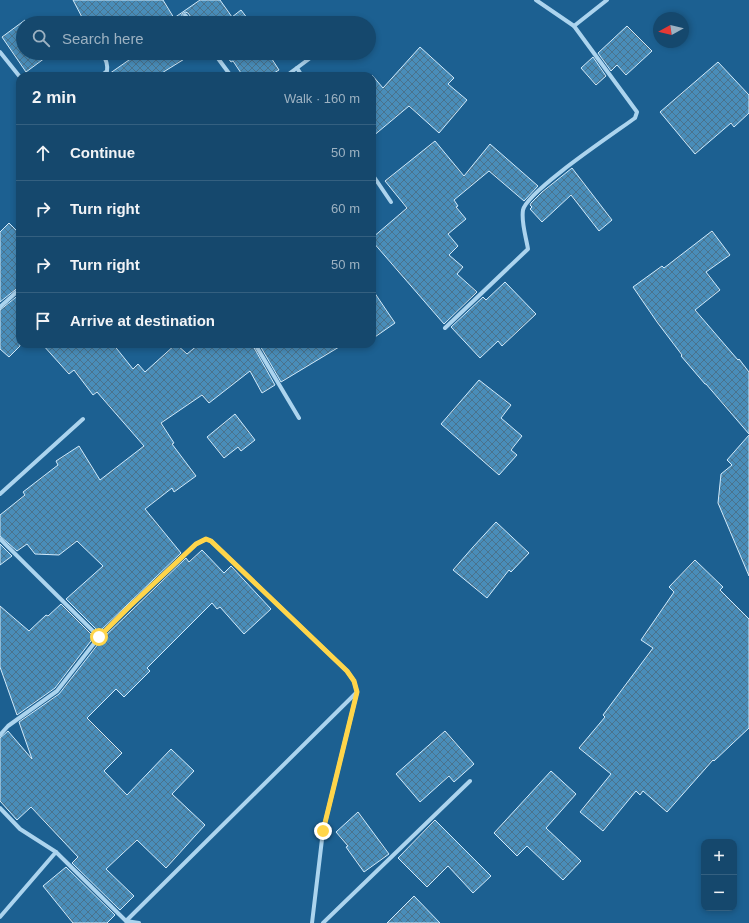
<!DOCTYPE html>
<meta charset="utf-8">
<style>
body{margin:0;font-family:Helvetica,sans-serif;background:#1e4f72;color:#f1f3f6}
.controls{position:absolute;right:12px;bottom:12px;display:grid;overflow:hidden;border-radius:8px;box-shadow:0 2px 6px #0003}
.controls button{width:36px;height:36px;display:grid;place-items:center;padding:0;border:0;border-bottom:1px solid #346080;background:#15486d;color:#f1f3f6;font:20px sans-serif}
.compass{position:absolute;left:653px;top:12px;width:36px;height:36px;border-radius:50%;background:#15486d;box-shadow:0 2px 6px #0003;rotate:262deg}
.stop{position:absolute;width:12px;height:12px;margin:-9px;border:3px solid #ffd54a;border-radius:50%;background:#fff}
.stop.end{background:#ffd54a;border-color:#fff;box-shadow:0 1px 4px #0008}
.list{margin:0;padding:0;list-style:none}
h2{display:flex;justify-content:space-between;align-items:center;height:52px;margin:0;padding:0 16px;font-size:17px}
h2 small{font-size:13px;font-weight:400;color:#9db2c2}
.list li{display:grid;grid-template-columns:26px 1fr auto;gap:12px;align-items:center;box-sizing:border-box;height:56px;padding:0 16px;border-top:1px solid #346080}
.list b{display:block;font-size:15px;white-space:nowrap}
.list em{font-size:13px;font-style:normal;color:#9db2c2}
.icon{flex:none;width:22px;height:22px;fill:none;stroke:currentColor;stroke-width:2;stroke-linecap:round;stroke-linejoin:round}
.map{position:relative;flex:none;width:749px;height:923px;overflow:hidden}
.search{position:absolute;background:#15486d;box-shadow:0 2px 6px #0003;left:16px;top:16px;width:360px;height:44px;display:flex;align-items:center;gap:10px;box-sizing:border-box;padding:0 14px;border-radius:22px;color:#9db2c2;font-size:15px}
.panel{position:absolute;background:#15486d;box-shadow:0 2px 6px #0003;left:16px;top:72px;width:360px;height:276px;border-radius:12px}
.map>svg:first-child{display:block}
</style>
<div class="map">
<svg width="749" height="923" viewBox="0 0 749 923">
<defs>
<pattern id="building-cross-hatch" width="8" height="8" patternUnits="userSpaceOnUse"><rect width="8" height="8" fill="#498db9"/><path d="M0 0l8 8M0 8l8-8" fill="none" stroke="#4a738d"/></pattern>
</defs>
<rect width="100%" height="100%" fill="#1c6091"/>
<g fill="url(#building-cross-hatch)" stroke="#d2eafa">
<path d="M73,0h90l11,18 26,-18h20l12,17 9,-7 10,13h-56l-7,-10 -3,-1 -3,2v2l5,7h-102z"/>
<path d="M25,20l2,3h-4v30h25l1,2 -23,17 -24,-35z"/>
<path d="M627,26l25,25 -26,24 -9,-10 -6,6 -13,-18z"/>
<path d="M420,47l34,31 -6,6 19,16 -28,33 -30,-27 -37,31v-62l11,13z"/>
<path d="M139,53h55l-37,23h-51z"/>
<path d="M224,53h44l11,17 -10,6h-26l-10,-15 -2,1z"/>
<path d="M593,57l13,19 -10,9 -15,-17z"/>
<path d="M718,62l31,33v18l-15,14 -3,-4 -36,31 -35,-42z"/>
<path d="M435,141l29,35 26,-32 48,42 -14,15 -35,-30 -35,29 4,6 -2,1 10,12 -18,15 10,12 -9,9 14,12 -6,7 20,18 -33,32 -72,-83v-3l35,-30 -22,-27z"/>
<path d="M572,168l40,52 -13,11 -28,-36 -29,27 -12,-13 2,-2 -2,-2 1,-2 11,-11z"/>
<path d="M9,223l11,11v52l-20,16v-70z"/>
<path d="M712,231l18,24 -24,17 14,18 -25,20 43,50 1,-1 10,13v62l-43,-50h-1l-24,-28 1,-1 -25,-33 -24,-35 29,-21 2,2z"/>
<path d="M505,282l31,32 -34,32 -4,-5 -18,17 -29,-31 32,-30 3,3z"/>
<path d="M372,289l23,34 -23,16z"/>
<path d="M20,294v52l-11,11 -9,-8v-39z"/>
<path d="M42,344h71l20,25 5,-5 7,8 31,-28 11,10 12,-10h53l23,41 -13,8 -12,-22 -41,32 -7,-8 -41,28 13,20 -2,1 24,32 -22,16 -2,-4 -27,21 36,44 -82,79 -33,-33 37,-33 -26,-25 -18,14 -24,-1 -8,-10 -10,7 -17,-15v-21l25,-20 -2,-3 35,-27 -2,-4 23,-15 21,34 44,-34 -47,-54 -4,3 -19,-25 -5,4z"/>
<path d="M259,344h85l-63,38z"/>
<path d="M479,380l32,25 -10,13 21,18 -11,14 6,5 -18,20 -58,-51z"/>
<path d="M235,414l20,26 -14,11 -3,-4 -14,11 -17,-21z"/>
<path d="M749,435v141l-31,-73 3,-29 11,-9 -5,-5z"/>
<path d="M496,522l33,31 -18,19 -2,-2 -22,28 -34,-28 20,-23z"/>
<path d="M0,544l12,12 -12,9z"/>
<path d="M202,550l22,23 7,-7 40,43 -27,25 -24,-27 -3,2 -5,-6 -65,65 3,3 -26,26 -8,-8 -29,29 35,35 -18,18 23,24 44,-46 23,22 -22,23 33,31 -39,43 -29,-28 -31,29 28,27 -14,14 -48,-47 6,-6 -47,-50 -14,13 -17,-19v-63l8,-7 24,28 -13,-37 40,-28 43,-55 84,-81 3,4z"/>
<path d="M695,560l28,27 -3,3 29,29v109l-35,33 -1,-1 -46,52 -24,-21 -3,4 -4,-4 -33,40 -23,-19 31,-38 -32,-26 26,-31 -2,-2 50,-67 -12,-8 33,-48 -5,-5z"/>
<path d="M61,604l33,33 -39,51 -38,27 -17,-48v-61l29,25 17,-16 2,1z"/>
<path d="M445,731l29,33 -20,18 -5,-6 -29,26 -24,-28z"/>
<path d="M551,771l25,23 -30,34 35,33 -18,19 -36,-34 -10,10 -23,-23z"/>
<path d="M358,812l31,42 -25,18 -18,-25 2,-1 -12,-14z"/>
<path d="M435,820l56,56 -18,17 -25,-27 -21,21 -29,-29z"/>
<path d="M66,867l49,48 -8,8h-34l-30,-37z"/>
<path d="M414,896l26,27h-53z"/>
</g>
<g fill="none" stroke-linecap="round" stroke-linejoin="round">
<g stroke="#acd4ee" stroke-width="4">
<path d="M185,15l7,8"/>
<path d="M574,26l33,-26"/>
<path d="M0,52l20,25"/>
<path d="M214,53l17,23"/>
<path d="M297,68l5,8"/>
<path d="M101,76l6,-5c1,-7 -1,-12 -5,-18"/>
<path d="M286,76l31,-23"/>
<path d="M372,174l19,28"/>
<path d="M0,307l20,-18"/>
<path d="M445,328l83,-79c-2,-12 -7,-27 -5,-39 4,-19 93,-78 112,-92l2,-6 -63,-86 -38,-26"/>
<path d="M255,344l44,74"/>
<path d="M0,494l83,-75"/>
<path d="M0,539l99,98"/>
<path d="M0,735l8,-9 49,-35 42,-54 31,-31 66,-62 10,-5 5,2 136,130 7,10 3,11 -34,139 -11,92"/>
<path d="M0,808l20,21 36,23 70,69 13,2"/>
<path d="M0,917l56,-65"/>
<path d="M126,921l230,-228"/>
<path d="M323,923l147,-142"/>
</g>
</g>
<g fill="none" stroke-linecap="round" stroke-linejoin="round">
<path stroke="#ffd54a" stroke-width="5" d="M99,637l31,-31 66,-62 10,-5 5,2 136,130 7,10 3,11 -34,139"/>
</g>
</svg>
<div class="controls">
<button>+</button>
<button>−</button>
</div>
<svg class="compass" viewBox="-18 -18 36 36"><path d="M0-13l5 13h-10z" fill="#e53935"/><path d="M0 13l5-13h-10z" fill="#9db2c2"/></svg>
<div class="stop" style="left:99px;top:637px"></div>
<div class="stop end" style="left:323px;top:831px"></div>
<div class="search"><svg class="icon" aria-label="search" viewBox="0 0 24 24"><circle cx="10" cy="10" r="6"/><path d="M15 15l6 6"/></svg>Search here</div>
<section class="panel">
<h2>2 min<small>Walk · 160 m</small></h2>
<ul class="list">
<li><svg class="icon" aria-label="ahead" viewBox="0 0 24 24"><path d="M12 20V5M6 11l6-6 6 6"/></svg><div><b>Continue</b></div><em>50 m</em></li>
<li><svg class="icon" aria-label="right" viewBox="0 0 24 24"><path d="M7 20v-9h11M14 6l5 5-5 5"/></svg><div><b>Turn right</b></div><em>60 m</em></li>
<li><svg class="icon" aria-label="right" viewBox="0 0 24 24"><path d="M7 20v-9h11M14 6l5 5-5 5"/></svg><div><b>Turn right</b></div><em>50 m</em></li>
<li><svg class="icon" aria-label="arrive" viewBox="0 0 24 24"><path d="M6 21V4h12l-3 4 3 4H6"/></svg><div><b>Arrive at destination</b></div></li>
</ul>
</section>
</div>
